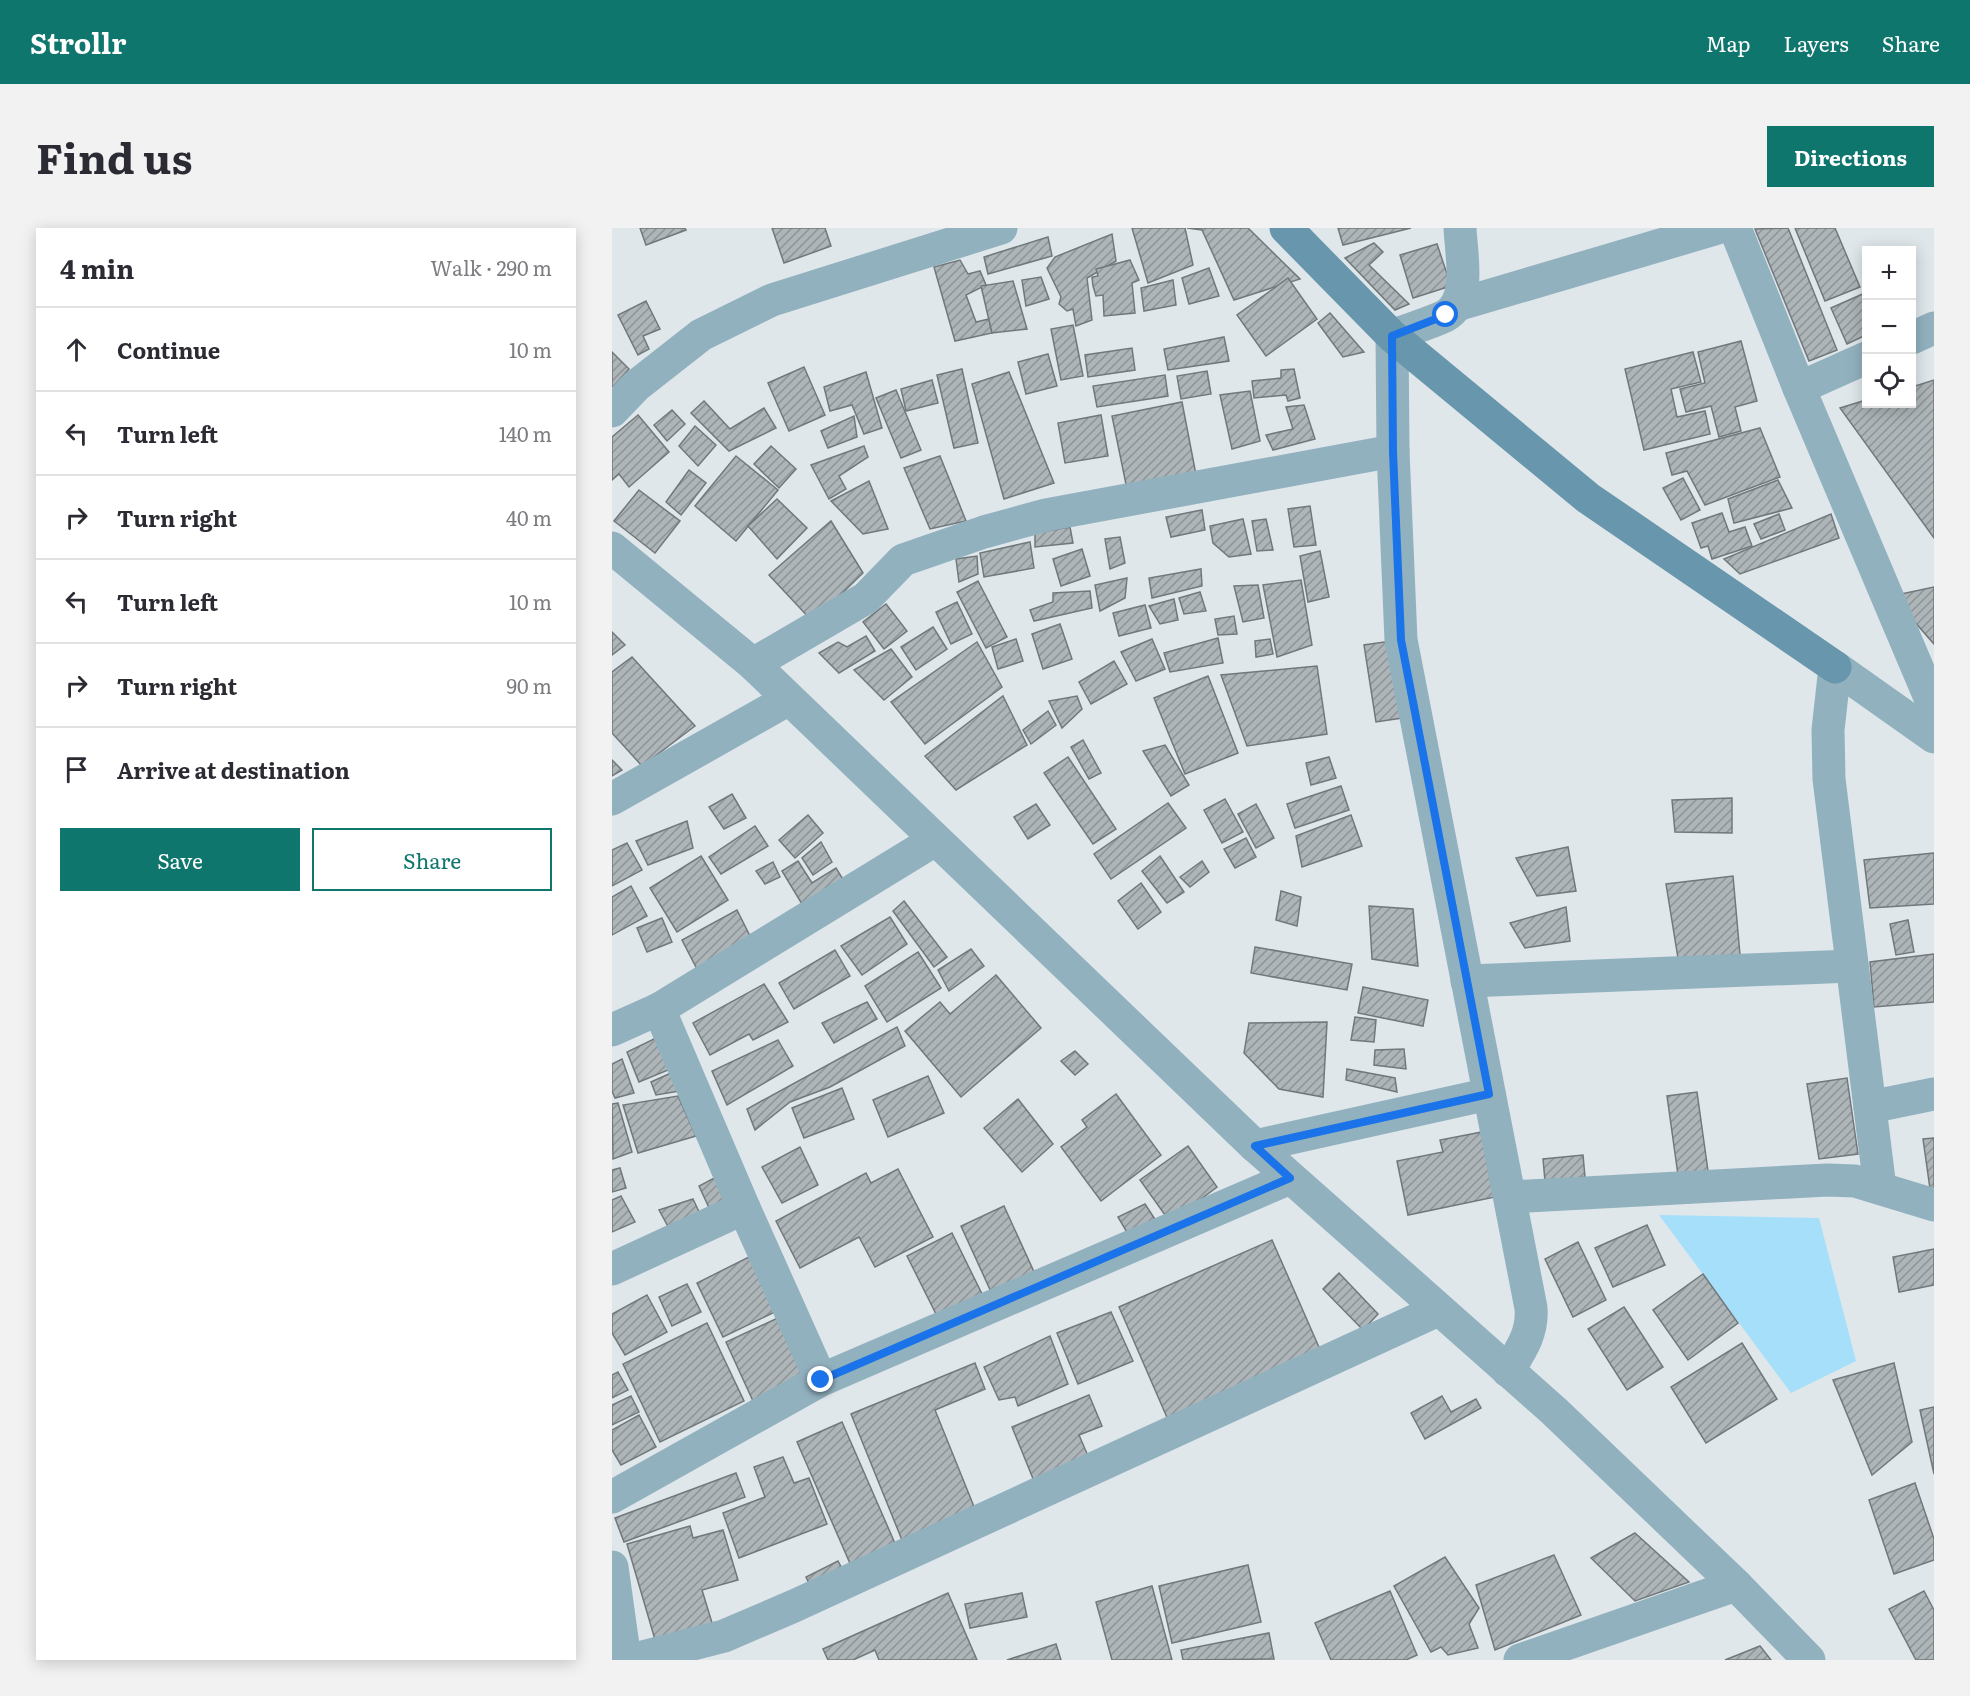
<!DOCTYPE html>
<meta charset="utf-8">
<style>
body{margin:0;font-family:Literata,serif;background:#f2f2f3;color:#2b2b33}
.controls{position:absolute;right:18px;top:18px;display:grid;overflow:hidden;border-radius:0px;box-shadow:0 3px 15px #0003}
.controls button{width:54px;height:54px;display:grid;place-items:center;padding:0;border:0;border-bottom:2px solid #e1e1e2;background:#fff;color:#2b2b33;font:30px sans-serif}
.stop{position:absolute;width:18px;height:18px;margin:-14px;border:4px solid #1a73e8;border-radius:50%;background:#fff}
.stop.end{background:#1a73e8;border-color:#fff;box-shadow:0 2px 6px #0008}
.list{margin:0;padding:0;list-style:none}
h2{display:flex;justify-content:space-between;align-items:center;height:78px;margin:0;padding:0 24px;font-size:26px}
h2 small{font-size:20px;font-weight:400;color:#7c7c81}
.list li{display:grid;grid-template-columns:39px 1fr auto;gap:18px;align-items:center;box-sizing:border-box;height:84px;padding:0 24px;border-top:2px solid #e1e1e2}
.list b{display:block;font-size:22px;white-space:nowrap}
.list em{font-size:20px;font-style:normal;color:#7c7c81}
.actions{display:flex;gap:12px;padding:18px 24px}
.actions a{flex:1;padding:14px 0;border:2px solid #0f766e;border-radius:0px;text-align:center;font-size:21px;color:#0f766e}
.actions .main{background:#0f766e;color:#fff}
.icon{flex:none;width:33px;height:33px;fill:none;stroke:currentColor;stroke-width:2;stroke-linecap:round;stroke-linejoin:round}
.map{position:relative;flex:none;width:1322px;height:1432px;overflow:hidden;border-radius:0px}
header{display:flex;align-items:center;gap:36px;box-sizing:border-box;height:84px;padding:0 30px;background:#0f766e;color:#fff}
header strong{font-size:28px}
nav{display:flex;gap:33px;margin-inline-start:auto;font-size:21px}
.intro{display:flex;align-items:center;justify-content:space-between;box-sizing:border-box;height:144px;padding:0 36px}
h1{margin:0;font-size:42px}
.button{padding:15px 27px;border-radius:0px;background:#0f766e;color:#fff;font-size:21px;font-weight:700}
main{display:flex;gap:36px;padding:0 36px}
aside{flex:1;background:#fff;border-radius:0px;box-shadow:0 3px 15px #0003}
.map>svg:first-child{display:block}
</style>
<header>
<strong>Strollr</strong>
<nav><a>Map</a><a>Layers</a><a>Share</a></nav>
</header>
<div class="intro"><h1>Find us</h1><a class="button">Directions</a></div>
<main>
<aside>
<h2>4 min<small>Walk · 290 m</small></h2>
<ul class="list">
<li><svg class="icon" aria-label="ahead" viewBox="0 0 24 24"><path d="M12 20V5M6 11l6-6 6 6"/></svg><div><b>Continue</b></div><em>10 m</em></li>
<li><svg class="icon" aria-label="left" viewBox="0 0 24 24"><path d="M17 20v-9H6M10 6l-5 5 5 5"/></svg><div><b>Turn left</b></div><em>140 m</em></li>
<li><svg class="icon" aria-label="right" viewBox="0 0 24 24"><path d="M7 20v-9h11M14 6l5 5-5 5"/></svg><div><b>Turn right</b></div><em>40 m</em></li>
<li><svg class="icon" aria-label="left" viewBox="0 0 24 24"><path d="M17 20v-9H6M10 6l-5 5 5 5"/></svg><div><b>Turn left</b></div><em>10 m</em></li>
<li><svg class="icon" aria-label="right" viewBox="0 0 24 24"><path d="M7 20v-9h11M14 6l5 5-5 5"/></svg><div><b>Turn right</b></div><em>90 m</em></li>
<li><svg class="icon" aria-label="arrive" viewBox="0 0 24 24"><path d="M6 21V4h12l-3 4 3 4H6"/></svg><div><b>Arrive at destination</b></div></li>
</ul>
<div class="actions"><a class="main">Save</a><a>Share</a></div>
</aside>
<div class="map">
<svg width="1322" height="1432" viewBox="0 0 1322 1432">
<defs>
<pattern id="building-hatch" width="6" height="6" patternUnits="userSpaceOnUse" patternTransform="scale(1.5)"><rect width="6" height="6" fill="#adb5b8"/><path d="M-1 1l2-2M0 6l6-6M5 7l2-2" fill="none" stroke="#8d9496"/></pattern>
</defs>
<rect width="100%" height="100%" fill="#dfe7eb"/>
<path fill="#a5dffa" d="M1047,987l160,3 37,143 -65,32z"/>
<g fill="url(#building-hatch)" stroke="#71787b" stroke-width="1.5">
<path d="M28,0h45l1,2 -40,15z"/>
<path d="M160,0h53l6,18 -47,17z"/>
<path d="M520,0h53l8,37 -45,18z"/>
<path d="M575,0h61l52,51 -66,21 -32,-70z"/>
<path d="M726,0h73l-68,17z"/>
<path d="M1176,0l49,122 -28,11 -54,-132z"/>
<path d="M1183,0h40l25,59 -35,14z"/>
<path d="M500,6l4,27 -29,17 5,42 -16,6 -3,-17 -6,2 -8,-7 2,-7 -14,-29 8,-11z"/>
<path d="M436,9l4,19 -64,18 -4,-17z"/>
<path d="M762,15l9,9 -14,13 40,39 -14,6 -50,-52z"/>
<path d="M825,16l14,42 -38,12 -13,-43z"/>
<path d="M348,32l8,14 12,-3 6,14 -20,10 10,27 13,-3 3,14 -37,8 -21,-74z"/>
<path d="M518,32l9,20 -7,3 3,30 -31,3 -1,-21 -7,1 -3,-10 -1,-9 6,-1 -2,-7z"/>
<path d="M597,40l10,28 -30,8 -7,-26z"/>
<path d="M429,49l8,22 -23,7 -4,-26z"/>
<path d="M676,50l29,41 -51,37 -29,-41z"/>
<path d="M561,52l3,25 -32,6 -3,-23z"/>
<path d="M401,53l14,48 -35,4 -11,-47z"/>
<path d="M1253,65l1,42 -19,9 -16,-36z"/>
<path d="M34,73l14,28 -17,7 6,13 -11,6 -20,-40z"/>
<path d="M718,85l34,39 -21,5 -25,-34z"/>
<path d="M461,97l10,51 -22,4 -10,-51z"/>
<path d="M612,109l5,24 -61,9 -4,-21z"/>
<path d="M1129,113l16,60 -22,6 6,24 -22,6 -8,-31 -25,6 -6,-23 25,-6 -7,-31z"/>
<path d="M520,120l3,22 -47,7 -3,-22z"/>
<path d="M0,124l17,17 -17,19z"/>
<path d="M1081,124l8,30 -30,7 6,28 28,-6 5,23 -66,16 -19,-81z"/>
<path d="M436,126l9,32 -31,8 -8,-32z"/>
<path d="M192,139l21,48 -36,16 -21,-48z"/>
<path d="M350,141l16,74 -24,5 -17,-73z"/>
<path d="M682,141l6,29 -12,3 -2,-6 -32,3 -2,-17 29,-3v-8z"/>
<path d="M595,143l4,23 -30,5 -4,-23z"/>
<path d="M254,144l16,56 -18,6 -12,-29 -22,6 -6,-24z"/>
<path d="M397,144l45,111 -50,16 -32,-115z"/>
<path d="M553,147l3,21 -71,11 -4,-21z"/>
<path d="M320,152l6,23 -32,8 -5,-22z"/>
<path d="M1322,152v158l-94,-130 26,-8v4h46v-17z"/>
<path d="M284,162l25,60 -20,8 -25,-60z"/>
<path d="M638,163l10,50 -28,8 -12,-54z"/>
<path d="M92,173l26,28 34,-21 12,20 -47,23 -38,-38z"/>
<path d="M570,174l15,78 -69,14 -16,-78z"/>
<path d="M692,177l11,34 -42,11 -7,-15 27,-6 -7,-22z"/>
<path d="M60,182l13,14 -18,17 -13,-16z"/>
<path d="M26,187l31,37 -40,35 -10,-13 -7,6v-43z"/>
<path d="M489,187l7,41 -43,7 -7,-40z"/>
<path d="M242,188l3,21 -29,11 -7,-17z"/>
<path d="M83,198l21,19 -18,21 -19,-20z"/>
<path d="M1148,200l20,49 -75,28 -18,-34 -15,4 -6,-22z"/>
<path d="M159,218l25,23 -17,19 -25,-24z"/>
<path d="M252,218l4,11 -29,19 7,13 -17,10 -18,-34z"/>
<path d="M124,228l42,34 -42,51 -41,-35z"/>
<path d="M328,228l26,65 -36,8 -26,-61z"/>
<path d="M77,242l17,13 -25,32 -15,-13z"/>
<path d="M1071,250l17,32 -19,10 -18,-32z"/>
<path d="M1166,252l14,28 -58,15 -6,-24z"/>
<path d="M257,253l19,48 -25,5 -32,-33z"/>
<path d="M27,262l41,31 -25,32 -41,-32z"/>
<path d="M165,271l30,29 -30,31 -29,-33z"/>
<path d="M698,278l6,39 -22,2 -6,-38z"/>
<path d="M590,282l3,20 -34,7 -5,-20z"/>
<path d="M1110,285l7,19 16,-5 7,19 -40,13 -4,-13 -7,2 -9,-25z"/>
<path d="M1167,286l6,16 -24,9 -7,-15z"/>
<path d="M1219,286l8,24 -99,36 -16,-15z"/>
<path d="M631,291l8,35 -22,3 -16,-14 -3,-17z"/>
<path d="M654,291l7,31 -16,1 -5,-30z"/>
<path d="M219,293l32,52 -50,49 -44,-47z"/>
<path d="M458,299l3,16 -38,4v-14z"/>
<path d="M508,309l5,26 -15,6 -5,-30z"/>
<path d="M418,314l4,26 -50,9 -4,-24z"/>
<path d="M470,321l8,27 -29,10 -8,-27z"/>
<path d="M708,323l9,46 -21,5 -8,-46z"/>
<path d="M365,328l1,18 -19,8 -3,-23z"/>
<path d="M589,341l1,17 -50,12 -3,-20z"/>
<path d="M515,350l-2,20 -25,13 -5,-26z"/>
<path d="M689,352l11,65 -35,12 -14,-72z"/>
<path d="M366,353l29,56 -21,11 -29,-56z"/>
<path d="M646,357l6,33 -21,4 -9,-36z"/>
<path d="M1322,359v57l-42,-48z"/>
<path d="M478,363l2,17 -58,13 -4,-11 23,-8v-9z"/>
<path d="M588,364l6,19 -22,3 -5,-16z"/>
<path d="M562,371l4,21 -18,4 -11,-18z"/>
<path d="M345,374l15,32 -21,10 -15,-32z"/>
<path d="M274,376l21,27 -23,18 -21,-27z"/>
<path d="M533,377l6,23 -32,8 -6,-23z"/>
<path d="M622,388l3,18 -19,1 -3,-16z"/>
<path d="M448,396l12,35 -29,10 -11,-35z"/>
<path d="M321,399l14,22 -31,21 -15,-23z"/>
<path d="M0,404l13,13 -13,10z"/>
<path d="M254,408l9,15 -36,22 -20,-20 19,-11 9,5z"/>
<path d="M606,410l5,25 -53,9 -6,-19z"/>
<path d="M404,411l7,22 -25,8 -6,-22z"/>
<path d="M540,411l13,30 -29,12 -15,-29z"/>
<path d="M658,411l3,15 -17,3 -1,-16z"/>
<path d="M779,413l11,77 -26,4 -12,-77z"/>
<path d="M365,414l25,45 -77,57 -34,-42z"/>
<path d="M279,421l21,28 -28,23 -30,-30z"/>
<path d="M20,429l63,69 -53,40 -30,-33v-61z"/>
<path d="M502,433l13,23 -36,20 -12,-22z"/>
<path d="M705,438l10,68 -80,12 -26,-71z"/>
<path d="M596,448l30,77 -53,21 -31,-76z"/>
<path d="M391,468l24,49 -71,45 -31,-34z"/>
<path d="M465,468l5,13 -20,19 -13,-27z"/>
<path d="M436,483l8,14 -25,19 -8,-14z"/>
<path d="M471,512l18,33 -12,6 -18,-32z"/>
<path d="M553,517l24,40 -18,11 -28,-45z"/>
<path d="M456,529l48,72 -23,15 -49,-71z"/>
<path d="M717,529l7,21 -25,7 -5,-22z"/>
<path d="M0,532l10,10 -10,6z"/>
<path d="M729,558l8,24 -54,18 -8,-24z"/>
<path d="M120,566l14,24 -22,11 -15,-22z"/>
<path d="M1120,570v35l-57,-1 -3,-32z"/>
<path d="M613,571l18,33 -21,11 -18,-33z"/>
<path d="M556,575l18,25 -75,51 -17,-25z"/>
<path d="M424,576l14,21 -22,14 -14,-22z"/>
<path d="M644,576l18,34 -18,10 -18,-34z"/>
<path d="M196,587l15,18 -28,25 -16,-18z"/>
<path d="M739,587l11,31 -60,21 -6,-31z"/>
<path d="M75,593l6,27 -45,17 -12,-24z"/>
<path d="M143,598l13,20 -47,28 -12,-17z"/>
<path d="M634,610l10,19 -21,11 -11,-19z"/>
<path d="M209,614l11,20 -19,13 -11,-17z"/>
<path d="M15,615l15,27 -30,16v-36z"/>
<path d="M956,619l8,44 -39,5 -21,-38z"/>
<path d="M1322,625v51l-64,4 -6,-48z"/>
<path d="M89,628l27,44 -51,32 -27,-44z"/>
<path d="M548,628l24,36 -17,11 -25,-32z"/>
<path d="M186,633l14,22 24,-15 13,21 -41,25 -26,-43z"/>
<path d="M590,633l7,11 -19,15 -10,-10z"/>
<path d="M161,634l7,15 -15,7 -9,-13z"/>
<path d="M1121,648l7,79 -62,3 -12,-74z"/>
<path d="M529,655l20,29 -23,17 -20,-28z"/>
<path d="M19,658l16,30 -35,19v-38z"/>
<path d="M669,663l20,6 -4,29 -21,-6z"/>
<path d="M292,673l43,56 -13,10 -41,-56z"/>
<path d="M757,678l44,3 5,57 -46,-7z"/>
<path d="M954,679l4,34 -45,7 -15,-25z"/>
<path d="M125,682l16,32 -55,29 -16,-31z"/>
<path d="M278,689l17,27 -45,31 -21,-29z"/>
<path d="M50,690l10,24 -25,10 -10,-24z"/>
<path d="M1296,692l6,32 -18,3 -6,-31z"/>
<path d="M643,719l97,17 -5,26 -96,-17z"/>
<path d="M359,721l13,17 -35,25 -11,-21z"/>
<path d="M223,722l15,26 -56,33 -15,-26z"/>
<path d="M306,724l23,36 -54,34 -22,-36z"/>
<path d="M1322,726v48l-60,5 -4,-45z"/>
<path d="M384,747l45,53 -80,69 -56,-66 35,-29 10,12z"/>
<path d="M152,756l24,38 -35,18 -4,-6 -39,21 -17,-32z"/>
<path d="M751,759l65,13 -5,26 -65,-13z"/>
<path d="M255,774l10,17 -43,24 -12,-20z"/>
<path d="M743,789l21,3 -2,22 -23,-2z"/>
<path d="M715,794l-4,75 -44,-8 -35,-36 5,-30z"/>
<path d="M285,799l8,19 -75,41 -40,15 -35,28 -8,-21z"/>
<path d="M44,810l17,30 -34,14 -12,-30z"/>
<path d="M166,812l15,26 -66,39 -15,-34z"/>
<path d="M792,821l2,20 -32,-4 1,-15z"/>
<path d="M463,823l13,13 -13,11 -14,-14z"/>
<path d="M10,831l12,34 -19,5 -3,-7v-27z"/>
<path d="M735,841l48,9 2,14 -51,-12z"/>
<path d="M59,845l9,18 -24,4 -5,-13z"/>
<path d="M316,848l16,37 -56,24 -15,-37z"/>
<path d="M1235,850l11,76 -39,5 -12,-75z"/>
<path d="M230,860l12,31 -50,19 -12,-30z"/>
<path d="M1085,864l11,79 -30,4 -11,-79z"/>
<path d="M504,866l45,61 -60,46 -40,-54 26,-20 -5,-7z"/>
<path d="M66,868l18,40 -58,17 -15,-48z"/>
<path d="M406,871l35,45 -31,28 -38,-44z"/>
<path d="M6,875l14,49 -19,7 -1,-55z"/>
<path d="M870,904l13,65 -87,18 -11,-54 46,-9 -3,-12z"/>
<path d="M1322,910v65h-2l-9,-64z"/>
<path d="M576,918l29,41 -47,35 -30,-42z"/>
<path d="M188,919l18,38 -36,18 -20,-36z"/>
<path d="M971,927l2,22 -40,4 -2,-22z"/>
<path d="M8,940l6,20 -14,4v-22z"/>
<path d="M286,941l35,68 -58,30 -16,-30 -59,31 -24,-47 90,-48 5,10z"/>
<path d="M106,948l12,26 -19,10 -12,-26z"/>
<path d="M9,968l14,26 -23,10v-32z"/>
<path d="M81,971l9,19 -32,12 -11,-20z"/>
<path d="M533,976l15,23 -29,12 -13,-22z"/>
<path d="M392,978l31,68 -43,20 -31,-68z"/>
<path d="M1035,997l18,40 -52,22 -18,-39z"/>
<path d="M340,1005l31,63 -45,22 -31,-62z"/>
<path d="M660,1012l50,114 -153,68 -50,-115z"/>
<path d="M966,1014l28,58 -33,17 -28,-58z"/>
<path d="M1322,1021v36l-35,7 -6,-35z"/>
<path d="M141,1027l26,55 -56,27 -26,-54z"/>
<path d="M727,1045l39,41 -15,16 -40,-41z"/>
<path d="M1091,1046l35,49 -50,37 -35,-50z"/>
<path d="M75,1056l14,28 -29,14 -13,-29z"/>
<path d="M35,1067l20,37 -42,23 -13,-22v-19z"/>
<path d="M1012,1079l39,60 -36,23 -39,-61z"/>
<path d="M499,1084l22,49 -55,23 -21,-51z"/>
<path d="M168,1089l27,59 -54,25 -27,-59z"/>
<path d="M95,1095l37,78 -84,41 -37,-78z"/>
<path d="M438,1108l18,48 -50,22 -3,-9 -16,3 -15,-33z"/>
<path d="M1130,1115l35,56 -71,44 -35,-56z"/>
<path d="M363,1135l10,26 -50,21 42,104 -73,31 -53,-131z"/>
<path d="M1282,1135l18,79 -40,33 -39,-95z"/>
<path d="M6,1144l10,18 -16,8v-23z"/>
<path d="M477,1167l13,31 -23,9 12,28 -55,23 -24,-59z"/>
<path d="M19,1168l8,16 -27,13v-20z"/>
<path d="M830,1168l9,16 25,-13 5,9 -56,31 -14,-26z"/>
<path d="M1322,1179v67l-14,-64z"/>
<path d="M27,1187l17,32 -35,18 -9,-15v-20z"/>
<path d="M230,1194l55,126 -45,20 -55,-126z"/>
<path d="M171,1229l11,26 15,-5 18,46 -88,34 -16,-45 42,-16 -11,-30z"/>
<path d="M124,1245l9,24 -121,45 -9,-24z"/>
<path d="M1303,1255l19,56v21l-40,14 -25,-74z"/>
<path d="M78,1298l3,12 30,-8 15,50 -36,10 11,36 -57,17 -29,-99z"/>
<path d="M1023,1305l54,49 -54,19 -44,-43z"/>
<path d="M942,1327l27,60 -86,35 -19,-65z"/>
<path d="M833,1329l34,51 -10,16 9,24 -30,7 -7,-8 -10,5 -37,-66z"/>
<path d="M226,1333l7,13 -33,16 -6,-13z"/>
<path d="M636,1337l13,57 -89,21 -13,-57z"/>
<path d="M540,1358l20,74h-60l-16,-58z"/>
<path d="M778,1363l27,64 -11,5h-75l-16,-37z"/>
<path d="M1312,1363l10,19v50h-18l-27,-51z"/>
<path d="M336,1365l29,67h-98l-4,-10 -22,10h-25l-5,-11z"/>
<path d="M410,1365l5,24 -57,11 -5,-24z"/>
<path d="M657,1405l5,26 -91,1 -2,-10z"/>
<path d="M444,1416l5,16h-54z"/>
<path d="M1148,1418l11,14h-46z"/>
</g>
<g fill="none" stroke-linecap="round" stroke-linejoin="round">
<g stroke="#92b1bf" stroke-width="33">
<path d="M848,0c1,26 12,73 -15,88 -17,8 -36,13 -53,20l1,115 8,189 130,668c2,25 -10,42 -23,63"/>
<path d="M1123,0l64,160 135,319"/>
<path d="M845,77l261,-77"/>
<path d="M1300,110l22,-10"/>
<path d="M1187,160l67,-30"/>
<path d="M0,183l24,-25 65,-51 71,-35 229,-72"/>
<path d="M0,320l141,116 502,482 299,265 182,174 73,75"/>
<path d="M141,436l113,-66 37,-38 81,-28 62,-17 347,-64"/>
<path d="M0,571l177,-100"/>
<path d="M855,753l385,-15"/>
<path d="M47,781l85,199 77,172"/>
<path d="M0,802l47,-21 276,-169"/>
<path d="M1258,879l64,-13"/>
<path d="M643,918l234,-52"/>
<path d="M1268,960l-51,-409 -1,-49 7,-63 99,70"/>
<path d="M898,969l317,-17 28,1 79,24"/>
<path d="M0,1041l132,-61"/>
<path d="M0,1269l209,-117 469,-202"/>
<path d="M0,1339l13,93"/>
<path d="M19,1432l93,-24 70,-30 644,-296"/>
<path d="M908,1432l216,-75"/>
</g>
<path stroke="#6896ac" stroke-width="33" d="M674,0l106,108 196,162 247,169"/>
</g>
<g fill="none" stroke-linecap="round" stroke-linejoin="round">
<path stroke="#1a73e8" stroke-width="8" d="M209,1152l469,-202 -35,-32 234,-52 -88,-454 -8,-188 -1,-116 54,-21"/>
</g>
</svg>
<div class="controls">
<button>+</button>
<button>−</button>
<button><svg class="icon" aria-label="locate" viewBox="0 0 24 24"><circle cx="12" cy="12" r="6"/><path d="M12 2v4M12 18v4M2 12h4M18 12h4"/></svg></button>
</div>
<div class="stop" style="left:834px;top:87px"></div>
<div class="stop end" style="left:209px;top:1152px"></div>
</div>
</main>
